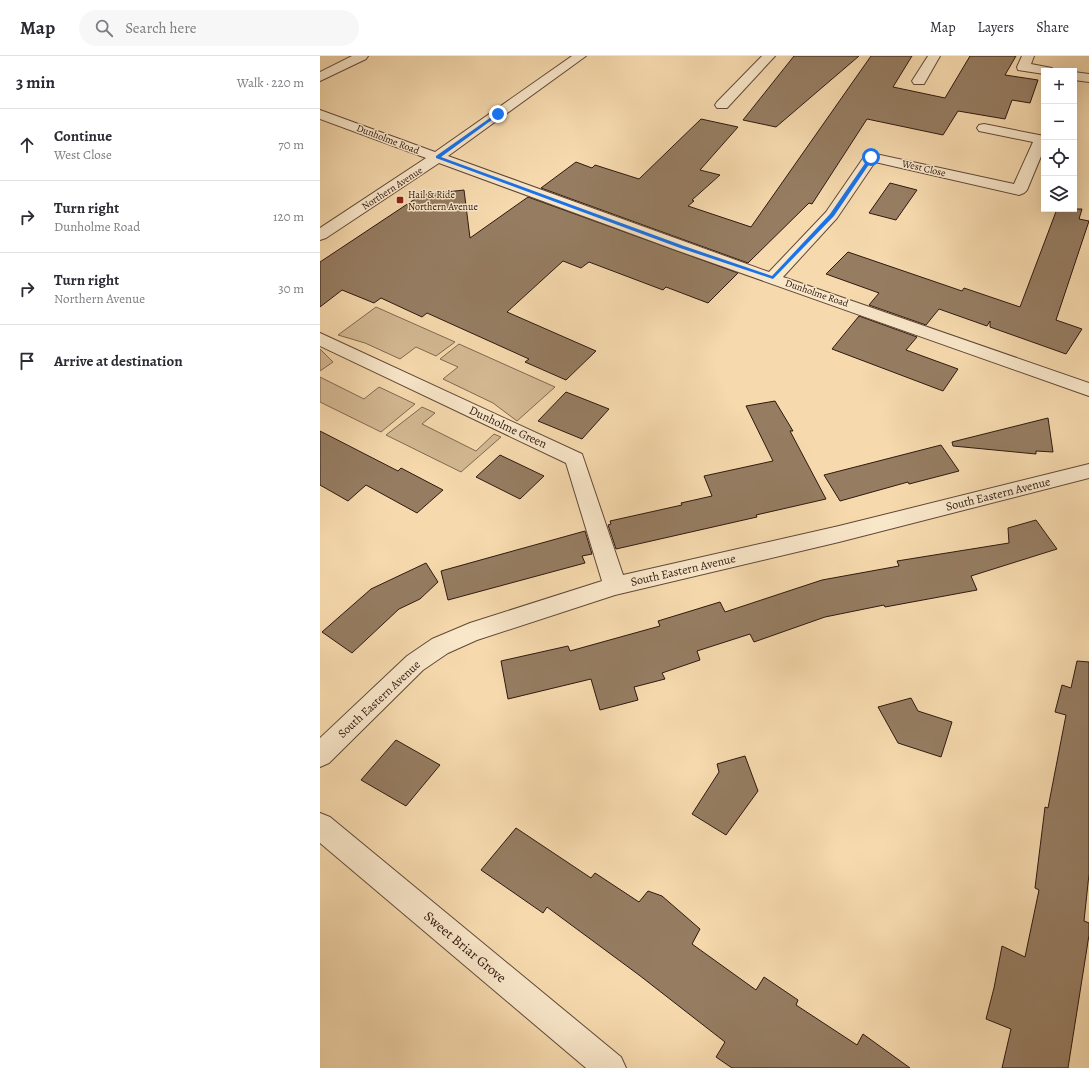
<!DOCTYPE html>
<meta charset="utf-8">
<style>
body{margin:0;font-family:Alegreya,serif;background:#f7f7f7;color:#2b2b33}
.controls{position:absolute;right:12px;top:12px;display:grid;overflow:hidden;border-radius:0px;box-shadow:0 4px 16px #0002}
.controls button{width:36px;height:36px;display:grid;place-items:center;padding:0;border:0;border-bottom:1px solid #e1e1e2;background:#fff;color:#2b2b33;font:20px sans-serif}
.stop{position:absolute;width:12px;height:12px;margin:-9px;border:3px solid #1a73e8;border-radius:50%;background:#fff}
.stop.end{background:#1a73e8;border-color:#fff;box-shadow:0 1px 4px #0008}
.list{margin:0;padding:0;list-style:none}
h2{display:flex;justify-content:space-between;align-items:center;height:52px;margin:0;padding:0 16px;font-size:17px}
h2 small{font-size:13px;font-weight:400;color:#7c7c81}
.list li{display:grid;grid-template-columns:26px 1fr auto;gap:12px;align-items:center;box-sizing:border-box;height:72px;padding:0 16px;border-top:1px solid #e1e1e2}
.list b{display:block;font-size:15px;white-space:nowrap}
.list p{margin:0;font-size:13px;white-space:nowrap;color:#7c7c81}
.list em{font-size:13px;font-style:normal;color:#7c7c81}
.icon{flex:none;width:22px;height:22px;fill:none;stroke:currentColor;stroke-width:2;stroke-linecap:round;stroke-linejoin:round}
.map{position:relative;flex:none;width:769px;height:1012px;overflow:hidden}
header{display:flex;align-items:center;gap:24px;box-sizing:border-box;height:56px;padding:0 20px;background:#fff;border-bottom:1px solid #e1e1e2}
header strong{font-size:19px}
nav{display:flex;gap:22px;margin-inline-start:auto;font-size:14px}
.search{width:280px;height:36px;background:#f7f7f7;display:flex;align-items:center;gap:10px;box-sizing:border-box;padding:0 14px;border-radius:22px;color:#7c7c81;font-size:15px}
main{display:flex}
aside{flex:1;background:#fff}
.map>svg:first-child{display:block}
</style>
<header>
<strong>Map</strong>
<div class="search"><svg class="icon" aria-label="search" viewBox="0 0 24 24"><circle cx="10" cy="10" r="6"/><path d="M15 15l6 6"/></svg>Search here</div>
<nav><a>Map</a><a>Layers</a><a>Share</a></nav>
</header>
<main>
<aside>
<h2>3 min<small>Walk · 220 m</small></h2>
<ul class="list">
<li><svg class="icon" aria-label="ahead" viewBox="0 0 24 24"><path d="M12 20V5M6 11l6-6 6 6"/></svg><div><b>Continue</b><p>West Close</p></div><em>70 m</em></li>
<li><svg class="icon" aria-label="right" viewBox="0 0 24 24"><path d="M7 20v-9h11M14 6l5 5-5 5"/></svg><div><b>Turn right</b><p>Dunholme Road</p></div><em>120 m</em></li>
<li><svg class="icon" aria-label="right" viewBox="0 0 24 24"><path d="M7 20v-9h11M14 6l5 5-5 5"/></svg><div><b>Turn right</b><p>Northern Avenue</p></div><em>30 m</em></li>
<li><svg class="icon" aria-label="arrive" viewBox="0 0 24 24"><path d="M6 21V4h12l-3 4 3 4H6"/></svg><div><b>Arrive at destination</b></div></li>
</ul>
</aside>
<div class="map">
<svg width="769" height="1012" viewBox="0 0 769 1012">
<rect width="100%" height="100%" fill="#f6daae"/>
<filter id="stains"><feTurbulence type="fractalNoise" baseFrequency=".005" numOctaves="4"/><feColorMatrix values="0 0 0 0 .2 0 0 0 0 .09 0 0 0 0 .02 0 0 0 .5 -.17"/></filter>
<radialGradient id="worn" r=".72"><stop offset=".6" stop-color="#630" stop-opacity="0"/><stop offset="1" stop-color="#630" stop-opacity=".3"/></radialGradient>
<g fill="#d4b993" stroke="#826851">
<path d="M56,251l79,35 -19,14 -20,-9 -16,12 -35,-16 -27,-8z"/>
<path d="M139,288l96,43 -38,34 -24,-18 -50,-24 15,-12 -18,-8z"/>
<path d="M0,293l13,13 -13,9z"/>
<path d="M0,321l44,22 15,-12 36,17 -34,28 -61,-30z"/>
<path d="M102,351l13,6 -13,11 54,27 18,-17 7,3 -40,35 -75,-37z"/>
</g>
<g fill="#967d62" stroke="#2f180f">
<path d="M474,0h65l-83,71 -33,-7z"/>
<path d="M551,0h41l-19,31 52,11 25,-42h46l-11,19 33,5 -8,23 -18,-3 -7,19 -47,-8 -15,24 -76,-16 -55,85 -3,-1 -61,60 -207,-75 35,-26 16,6 3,-3 44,14 62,-60 37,8 -38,43 20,5 -28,25 2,1 -6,5 63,21z"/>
<path d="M570,127l27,7 -21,30 -27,-7z"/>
<path d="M144,134l6,48 58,-41 210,76 -30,30 -42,-16 -3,3 -74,-28 -8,6 -18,-7 -56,51 89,39 -30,29 -41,-18 4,-3 -102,-46 -5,4 -41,-19 -7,5 -32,-13 -22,17v-45l101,-67z"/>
<path d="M737,153h25l-3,10 10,2 -33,99 26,9 -16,25 -76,-27v-6l-3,5 -48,-17 -13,16 -57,-20 10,-12 -53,-19 22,-22 114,39 2,-3 56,19z"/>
<path d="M539,260l58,21 -11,13 52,19 -15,22 -111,-42z"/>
<path d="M246,336l43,17 -27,30 -44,-18z"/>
<path d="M455,345l18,30h-3l36,68 -70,16 1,2 -141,32 -8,-24 3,-1 -1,-3 72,-16 -1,-2 31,-7 -8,-20 69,-15 -27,-55z"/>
<path d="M728,362l5,34 -17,-1v3l-83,-8 -1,-4z"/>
<path d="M0,375l78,40 3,-3 42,22 -26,23 -51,-28 -18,16 -28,-16z"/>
<path d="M621,389l18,26 -50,13 -1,-2 -68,19 -16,-26z"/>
<path d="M180,399l44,21 -24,23 -44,-22z"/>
<path d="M716,464l21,29 -86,27 6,14 -92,17 -1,-2 -59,12 -71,25 -4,-8 -53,17 3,9 -38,13 3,6 -31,8 4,13 -38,10 -9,-31 -83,20 -7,-38 67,-15 2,5 90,-25 -2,-5 62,-19 5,10 97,-32 77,-14 -2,-5 112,-18 -1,-15z"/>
<path d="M265,475l7,23 -10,2 3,7 -137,37 -7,-29z"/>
<path d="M106,507l12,19 -18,17 -21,10 -47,44 -30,-21 49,-43z"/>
<path d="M757,605l12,1v212l-5,47 5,2v12l-21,133h-66l9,-39 -25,-10 8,-31 8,-42 23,11 14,-67 -4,-2 10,-81 3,1 18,-93 -11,-3 7,-27 9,3z"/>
<path d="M591,642l7,13 34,11 -11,35 -43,-14 -20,-36z"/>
<path d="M76,684l44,25 -34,41 -45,-26z"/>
<path d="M425,700l13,35 -32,44 -34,-21 27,-42 -2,-8z"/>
<path d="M196,772l75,50 4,-5 44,29 9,-11 14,5 38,33 -8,15 64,46 8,-13 34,23 -2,5 61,40 6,-11 47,34h-178l-16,-11 9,-15 -86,-67 -92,-68 -4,6 -62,-43z"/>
</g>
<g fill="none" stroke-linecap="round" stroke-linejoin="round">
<g stroke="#614837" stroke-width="2">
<g id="minor">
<path d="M32,0h16l-2,3 -46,22v-9z"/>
<path d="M252,0h14l-138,100 321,116 57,-60 40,-58 5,-1 143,31 19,-42 -49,-10 -5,-1 -2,-3 2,-3 5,-1 60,12v13l-17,41 -3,3 -5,2 -144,-33 -38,56 -54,59 306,106v13l-413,-146 -237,-87 -113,75 -6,2v-12l106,-70 -106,-39v-9l115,42z"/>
<path d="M442,0h13l-48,52h-10l-2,-3 2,-3z"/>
<path d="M608,0h12l-16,28h-10l-2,-3z"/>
<path d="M702,0h12l-3,8 21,4 1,3h-9v3l-26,-4 -1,-3z"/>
<path d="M754,16l15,2v8l-15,-2z"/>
<path d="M0,277l262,121 41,121 216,-49 250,-62v14l-250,64 -224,53 -138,45 -29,13 -25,17 -94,93 -9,4v-29l87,-82 25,-17 38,-16 132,-42 -36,-118 -246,-117z"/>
<path d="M0,757l10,4 291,240 5,11h-40l-266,-225z"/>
</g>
</g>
<use href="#minor" fill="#f9e7ca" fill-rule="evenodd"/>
</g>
<path fill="#1a73e8" d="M177,57l3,1 -59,43 243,89 88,30 58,-62 40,-58 4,1 -40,59 -61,63 -93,-31 -244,-90v-2z"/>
<rect fill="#8f2418" stroke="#f9e7ca" stroke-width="1.5" x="76" y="140" width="8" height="8" rx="2"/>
<g text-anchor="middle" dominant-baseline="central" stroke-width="3" stroke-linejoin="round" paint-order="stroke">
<g font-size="10" fill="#2f180f" stroke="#f9e7ca">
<text transform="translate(68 83) rotate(21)">Dunholme Road</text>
<text transform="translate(604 112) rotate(13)">West Close</text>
<text transform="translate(72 132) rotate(-33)">Northern Avenue</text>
<text transform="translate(497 237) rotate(19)">Dunholme Road</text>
</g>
<g font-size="10" fill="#2f180f" stroke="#f9e7ca" text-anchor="start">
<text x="88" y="138">Hail &amp; Ride<tspan x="88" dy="12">Northern Avenue</tspan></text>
</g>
<g font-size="12" fill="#2f180f" stroke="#f9e7ca">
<text transform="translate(188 371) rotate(25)">Dunholme Green</text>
<text transform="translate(678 438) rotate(-14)">South Eastern Avenue</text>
<text transform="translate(363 514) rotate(-13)">South Eastern Avenue</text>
<text transform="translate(59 643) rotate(-43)">South Eastern Avenue</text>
</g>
<g font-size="14" fill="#2f180f" stroke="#f9e7ca">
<text transform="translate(145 891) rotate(40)">Sweet Briar Grove</text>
</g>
</g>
<rect width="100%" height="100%" filter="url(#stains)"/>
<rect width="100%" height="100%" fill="url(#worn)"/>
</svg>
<div class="controls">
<button>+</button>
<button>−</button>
<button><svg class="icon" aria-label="locate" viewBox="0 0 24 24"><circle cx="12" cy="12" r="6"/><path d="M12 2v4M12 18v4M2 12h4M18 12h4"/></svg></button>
<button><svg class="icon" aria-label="layers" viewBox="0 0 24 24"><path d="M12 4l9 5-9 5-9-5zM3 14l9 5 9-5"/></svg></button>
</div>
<div class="stop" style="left:551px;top:101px"></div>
<div class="stop end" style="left:178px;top:58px"></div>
</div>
</main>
